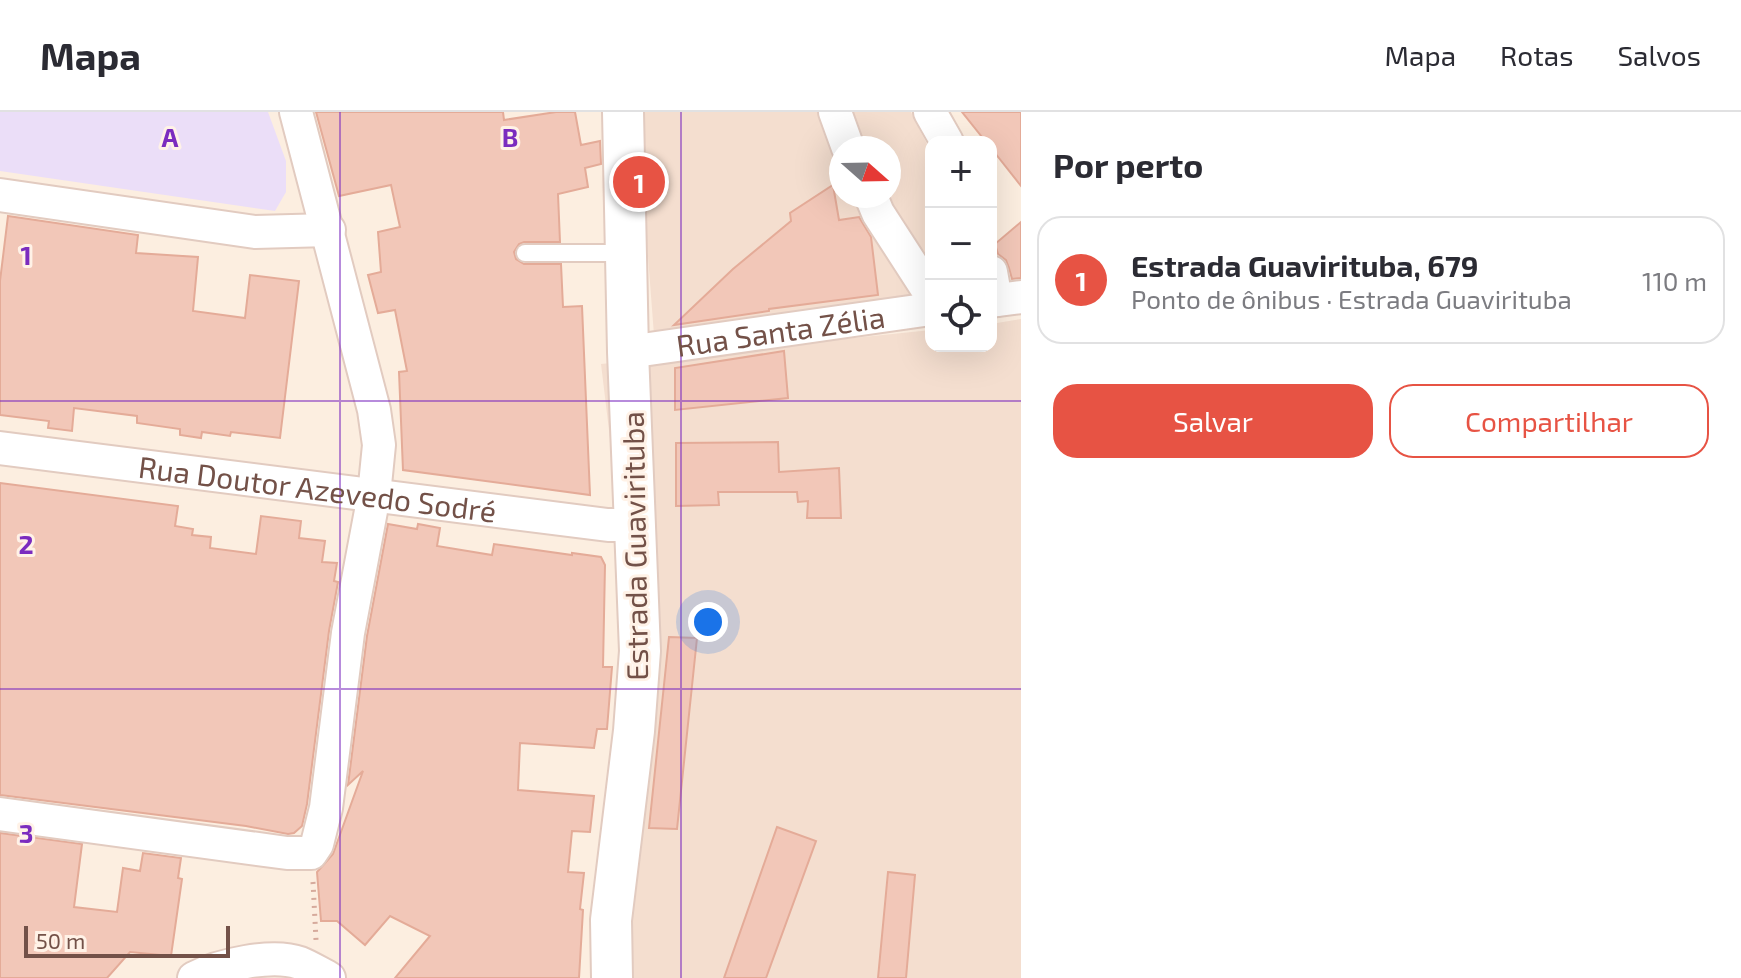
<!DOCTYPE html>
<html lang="pt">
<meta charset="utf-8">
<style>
body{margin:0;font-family:"Exo 2",sans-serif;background:#f7f7f7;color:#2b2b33}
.controls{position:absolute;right:24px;top:24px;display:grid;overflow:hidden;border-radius:16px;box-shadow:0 8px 32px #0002}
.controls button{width:72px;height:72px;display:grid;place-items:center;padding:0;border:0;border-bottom:2px solid #e1e1e2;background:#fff;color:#2b2b33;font:40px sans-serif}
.compass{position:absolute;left:829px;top:24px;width:72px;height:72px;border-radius:50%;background:#fff;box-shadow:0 8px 32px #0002;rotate:110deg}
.scale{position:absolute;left:24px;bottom:20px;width:206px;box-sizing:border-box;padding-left:8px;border:4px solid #735148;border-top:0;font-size:22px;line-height:28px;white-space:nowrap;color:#735148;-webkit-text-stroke:6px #fff2e7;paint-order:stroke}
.you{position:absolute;left:708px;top:510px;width:28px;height:28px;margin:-20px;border:6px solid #fff;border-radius:50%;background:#1a73e8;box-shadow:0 0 0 12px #1a73e833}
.badge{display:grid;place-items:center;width:52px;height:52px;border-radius:50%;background:#e75344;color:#fff;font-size:26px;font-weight:700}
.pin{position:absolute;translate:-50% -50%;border:4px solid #fff;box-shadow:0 2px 8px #0006}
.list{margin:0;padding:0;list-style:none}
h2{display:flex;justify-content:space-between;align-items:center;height:104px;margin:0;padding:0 32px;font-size:34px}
h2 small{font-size:26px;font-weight:400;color:#7c7c81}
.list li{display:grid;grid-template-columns:52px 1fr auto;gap:24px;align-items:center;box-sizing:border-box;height:128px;margin:0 16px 16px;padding:0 16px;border:2px solid #e1e1e2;border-radius:24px}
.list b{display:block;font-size:30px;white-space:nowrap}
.list p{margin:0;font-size:26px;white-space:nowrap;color:#7c7c81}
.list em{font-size:26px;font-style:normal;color:#7c7c81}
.actions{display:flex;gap:16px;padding:24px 32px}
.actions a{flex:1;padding:18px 0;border:2px solid #e75344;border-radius:24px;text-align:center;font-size:28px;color:#e75344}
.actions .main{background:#e75344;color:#fff}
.icon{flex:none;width:44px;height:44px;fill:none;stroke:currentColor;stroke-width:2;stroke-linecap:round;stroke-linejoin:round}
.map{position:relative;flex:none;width:1021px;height:866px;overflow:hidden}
header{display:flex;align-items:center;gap:48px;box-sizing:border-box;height:112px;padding:0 40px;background:#fff;border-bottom:2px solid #e1e1e2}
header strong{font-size:38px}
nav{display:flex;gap:44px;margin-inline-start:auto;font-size:28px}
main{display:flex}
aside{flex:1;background:#fff}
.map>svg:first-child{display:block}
</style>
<header>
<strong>Mapa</strong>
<nav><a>Mapa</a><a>Rotas</a><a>Salvos</a></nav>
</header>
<main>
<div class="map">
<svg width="1021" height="866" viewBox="0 0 1021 866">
<rect width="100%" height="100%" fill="#fceee0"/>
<g fill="#f4decf" fill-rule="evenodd">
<path d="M637,0h274l20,40v169l-277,14zM841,36h48v48h-48z"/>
<path d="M1021,207v659h-421l27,-271 -9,-202 -17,-141 330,-34v16h60v-22z"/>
</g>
<path fill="#ebdef8" d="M0,0h268l18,49v31l-11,19 -275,-40z"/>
<g fill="#f2c7b8" stroke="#e4ab98" stroke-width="2">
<path d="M316,0h187l1,8 52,-8h19l6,33 19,-4 1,23 -16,4 3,19 -30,7 2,48h-36l-5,2 -5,8 2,7 8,5h37l2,43 19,-1 8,189 -187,-25 -4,-98 8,-1 -12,-61 -17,3 -10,-38 13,-3 -3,-40 22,-5 -9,-42 -52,11z"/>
<path d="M962,0h59v74l-30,-38v-6h-5z"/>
<path d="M833,73l6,35 20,-3 12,20 7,58 -109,14v2l-95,14 59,-56 58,-48 -1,-8z"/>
<path d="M8,104l130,19 -2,18 62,4 -5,54 52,7 5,-43 49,6 -19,157 -49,-6 -1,4 -28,-4 -1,6 -21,-3v-6l-43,-6v-7l-63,-8 -2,23 -24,-3 1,-7 -49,-6v-134z"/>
<path d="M1021,110v56l-9,1 -3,-11 -3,-8 -8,-6 -3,-10z"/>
<path d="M784,239l4,47 -113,12v-42z"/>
<path d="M778,330l1,30 60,-4 2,50h-34l1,-17 -10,1 -1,-10h-79l1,13 -43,1v-63z"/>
<path d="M0,371l178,23 -3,20 18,3 -1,6 19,2 -1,11 46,6 5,-38 40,5 -2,17 26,3 -3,21 15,1 -3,18 4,1 -9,49 -22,173 -5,22 -8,7 -6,1 -42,-8 -246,-31z"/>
<path d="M388,412l29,5 1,-5 22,4 -3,18 55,9 2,-11 78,11v-2l29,4 4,8 -2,102h9l-5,62h-10l-3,19 -74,-5 -2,47 76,6 -4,36 -18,-1 -4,41 16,1 -4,36 3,1 -4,68h-184l35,-42 -40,-20 -25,29 -28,-24h-16l-4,-49 16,-18 30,-83 -15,14 19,-149z"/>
<path d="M669,525l28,1 -20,191 -28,-1z"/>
<path d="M777,715l39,14 -50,137h-42z"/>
<path d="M0,721l82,11 -8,63 43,5 6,-44 17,3 3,-18 38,5 -3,20 4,1 -11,77 -41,-4 -23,26h-107z"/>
<path d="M888,760l27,3 -9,103h-28z"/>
</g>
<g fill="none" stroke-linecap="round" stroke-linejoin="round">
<g stroke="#e2cbc0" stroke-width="20">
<path id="service" d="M525,141h102"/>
</g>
<g stroke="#e2cbc0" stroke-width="36">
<g id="minor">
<path d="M835,0l13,36"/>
<path d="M930,0l17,30"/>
<path d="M0,83l255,37 74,-2"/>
<path d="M871,84l7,17 53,82"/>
<path d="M991,160l5,28"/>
<path d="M991,189l30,-4"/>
<path id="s1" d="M628,240l303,-43"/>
<path id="s2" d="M0,336l608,77h28"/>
<path d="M0,702l287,39h24l6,-9 9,-36 22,-175 26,-138 5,-50 -5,-35 -78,-298"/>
<path d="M194,866c26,-13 78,-25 106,-15 10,4 19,10 29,15"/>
</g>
</g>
<g stroke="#e2cbc0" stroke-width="44">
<path id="tertiary" d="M612,866l-1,-58 23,-189 6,-80 -12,-299 -5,-240"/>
</g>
<path stroke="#d6aa9c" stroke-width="5" stroke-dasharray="2 6" stroke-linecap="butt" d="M313,770l3,58"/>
<use href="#service" stroke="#fff" stroke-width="16"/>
<use href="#minor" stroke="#fff" stroke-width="32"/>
<use href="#tertiary" stroke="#fff" stroke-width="40"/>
</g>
<path fill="none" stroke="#7b2cbf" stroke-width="2" stroke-opacity="0.55" d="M340,0v866M681,0v866M0,289h1021M0,577h1021"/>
<g text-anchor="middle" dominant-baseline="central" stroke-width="6" stroke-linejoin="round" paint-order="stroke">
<g font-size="30" fill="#735148" stroke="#fff2e7">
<text stroke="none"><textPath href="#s1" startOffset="154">Rua Santa Zélia</textPath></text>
<text stroke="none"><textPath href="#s2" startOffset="320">Rua Doutor Azevedo Sodré</textPath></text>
<text transform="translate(634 434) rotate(-91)">Estrada Guavirituba</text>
</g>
</g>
<g font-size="26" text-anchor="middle" font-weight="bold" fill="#7b2cbf" stroke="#fff2e7" stroke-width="6" stroke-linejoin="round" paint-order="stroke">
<text x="170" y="35">A</text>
<text x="510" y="35">B</text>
<text x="26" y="153">1</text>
<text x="26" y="442">2</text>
<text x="26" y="731">3</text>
</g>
</svg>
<div class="controls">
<button>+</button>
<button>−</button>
<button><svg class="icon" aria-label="locate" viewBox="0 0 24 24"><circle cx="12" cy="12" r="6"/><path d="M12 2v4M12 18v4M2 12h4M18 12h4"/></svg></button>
</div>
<svg class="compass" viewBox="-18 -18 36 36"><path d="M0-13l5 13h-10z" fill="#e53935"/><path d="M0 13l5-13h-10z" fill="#7c7c81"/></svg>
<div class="scale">50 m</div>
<div class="you"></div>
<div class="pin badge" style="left:639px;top:70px">1</div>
</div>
<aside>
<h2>Por perto<small></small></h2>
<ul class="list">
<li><span class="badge">1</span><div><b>Estrada Guavirituba, 679</b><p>Ponto de ônibus · Estrada Guavirituba</p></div><em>110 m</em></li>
</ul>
<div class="actions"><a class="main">Salvar</a><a>Compartilhar</a></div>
</aside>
</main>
